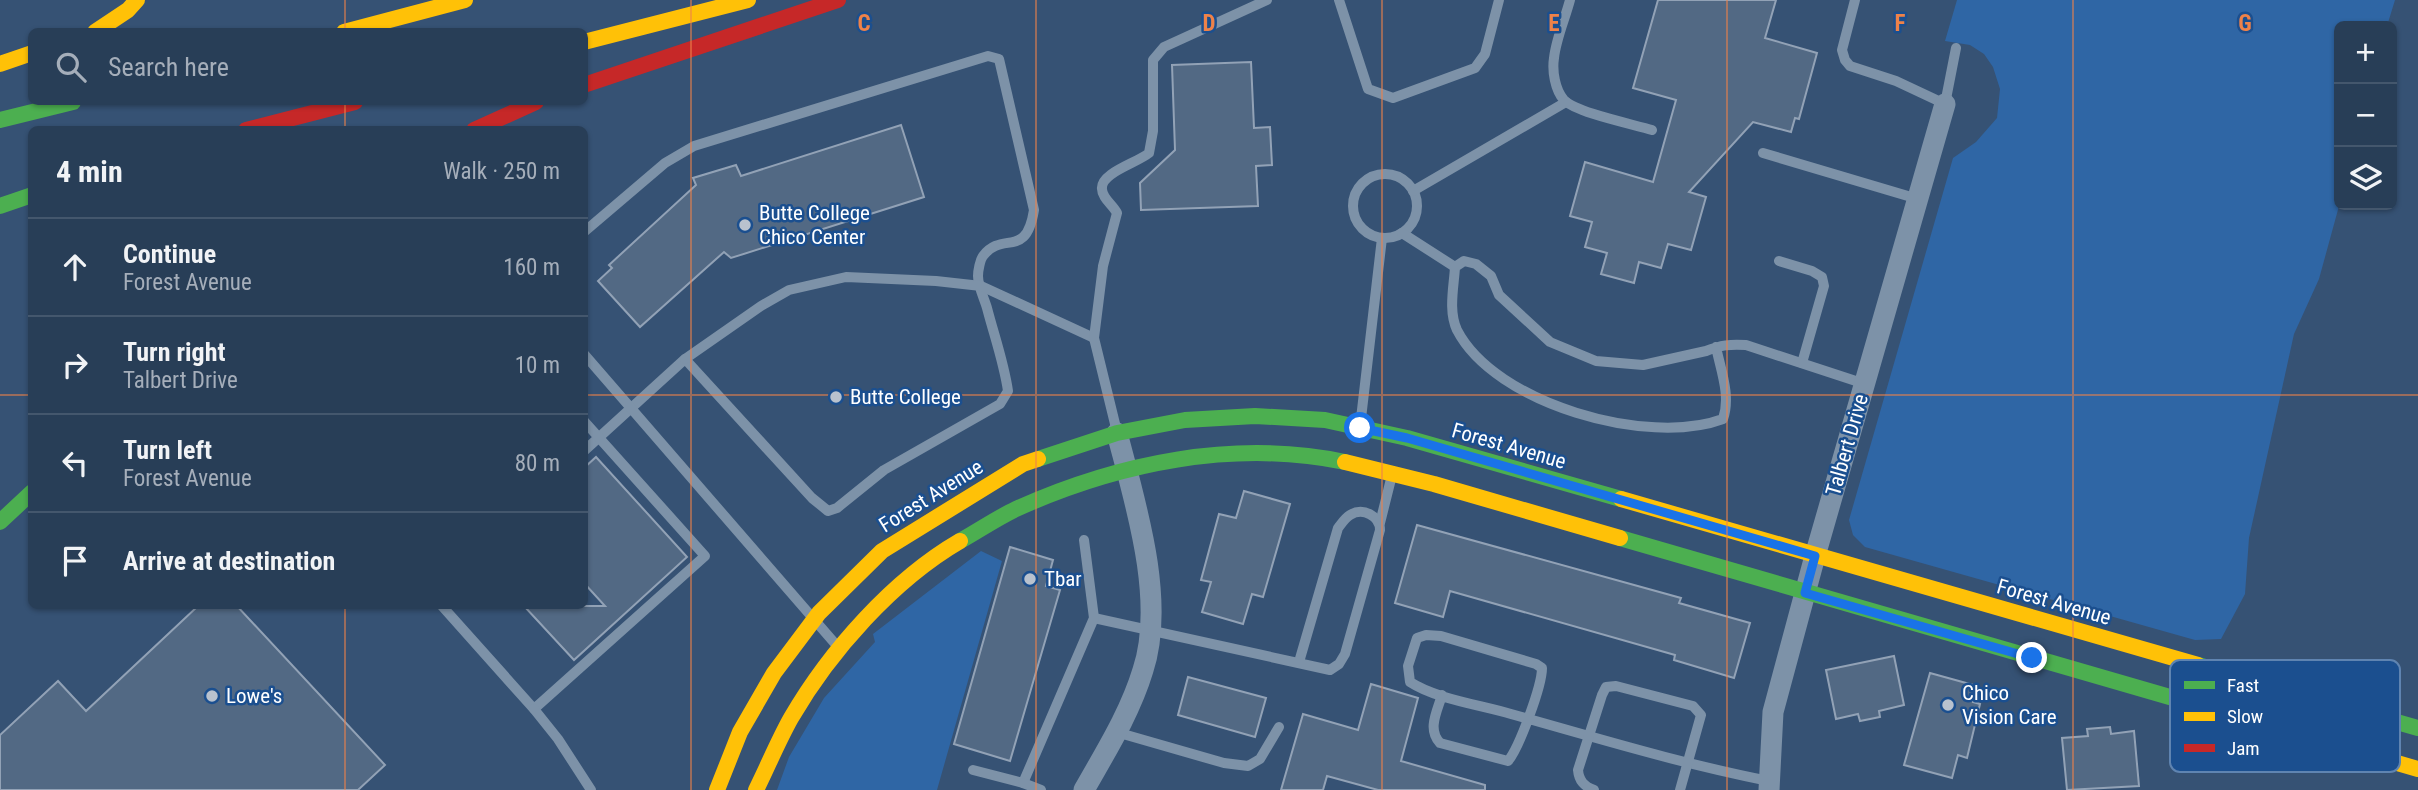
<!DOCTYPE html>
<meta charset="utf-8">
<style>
body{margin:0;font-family:"Roboto Condensed",sans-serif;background:#30455d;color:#f1f3f6}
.controls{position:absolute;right:21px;top:21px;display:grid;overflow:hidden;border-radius:10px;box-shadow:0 2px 5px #0004}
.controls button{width:63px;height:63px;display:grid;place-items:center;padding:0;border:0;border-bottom:2px solid #44576d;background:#283e57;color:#f1f3f6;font:35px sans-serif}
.stop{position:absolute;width:21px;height:21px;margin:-16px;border:5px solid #1a73e8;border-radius:50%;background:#fff}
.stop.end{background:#1a73e8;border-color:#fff;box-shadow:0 2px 7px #0008}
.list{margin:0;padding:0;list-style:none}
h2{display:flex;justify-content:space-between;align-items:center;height:91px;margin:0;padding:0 28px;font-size:30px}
h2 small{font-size:23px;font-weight:400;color:#a5aeba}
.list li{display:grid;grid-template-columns:46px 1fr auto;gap:21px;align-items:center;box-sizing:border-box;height:98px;padding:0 28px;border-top:2px solid #44576d}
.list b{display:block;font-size:26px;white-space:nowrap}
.list p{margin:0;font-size:23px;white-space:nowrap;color:#a5aeba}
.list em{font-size:23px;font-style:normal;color:#a5aeba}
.icon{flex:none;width:38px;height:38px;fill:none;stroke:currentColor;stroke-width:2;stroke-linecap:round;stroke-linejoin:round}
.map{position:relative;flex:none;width:2418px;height:790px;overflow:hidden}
.search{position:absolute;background:#283e57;box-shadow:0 2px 5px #0004;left:28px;top:28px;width:560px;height:77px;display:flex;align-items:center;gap:18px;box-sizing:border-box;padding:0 24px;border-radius:10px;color:#a5aeba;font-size:26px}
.panel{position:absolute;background:#283e57;box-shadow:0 2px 5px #0004;left:28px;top:126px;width:560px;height:483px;border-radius:10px}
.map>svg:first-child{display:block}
</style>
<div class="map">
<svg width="2418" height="790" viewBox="0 0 2418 790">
<rect width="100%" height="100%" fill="#365274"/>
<g fill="#2f66a5">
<path d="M1957,0h438l-8,26h-48v180l-20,73 -25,55 -45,204 -4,56 -24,45 -26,1 -330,-93 -12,-12 -4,-15 104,-362 23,-16 21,-24 3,-29 -7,-22 -9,-13 -14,-9 -25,-4z"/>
<path d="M981,551l21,10 -65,229h-160l12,-33 35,-59 51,-56 -2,-8z"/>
</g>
<g fill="#526984" stroke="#92a2b6" stroke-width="2">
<path d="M1658,0h118l-11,38 52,15 -18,66 -4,-1 -4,14 -38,-10 -64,70 17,5 -15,53 -23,-6 -7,24 -22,-6 -5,21 -33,-9 6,-21 -22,-6 7,-25 -22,-6 15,-54 68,20 23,-82 -43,-12z"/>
<path d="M1251,62l3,66 16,-1 2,38 -16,1 2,40 -117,4 -1,-27 35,-33 -3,-85z"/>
<path d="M901,125l23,72 -193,61 -7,-6 -84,75 -42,-46 14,-13 -3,-3 87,-80 -3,-7 43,-13 5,11z"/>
<path d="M596,457l91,100 -113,103 -50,-54h81l-21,-23v-115z"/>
<path d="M1244,491l46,13 -27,93 -11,-3 -9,30 -41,-12 9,-30 -10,-2 18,-66 17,4z"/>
<path d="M1417,525l264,73 -2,5 71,20 -16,55 -60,-18 1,-5 -225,-64 -7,26 -48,-14z"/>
<path d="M1010,547l43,13 -7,26 14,4 -50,171 -56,-17z"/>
<path d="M198,606h39l148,159 -27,25h-358v-55l58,-54 28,30z"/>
<path d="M1894,656l10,49 -25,6 1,6 -20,4 -2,-7 -22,5 -10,-49z"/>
<path d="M1930,673l47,13 -4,16 7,2 -13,54 -9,-3 -6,23 -48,-13z"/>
<path d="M1188,677l78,21 -11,39 -77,-22z"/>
<path d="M1371,684l47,14 -17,63 84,24v5h-107l-51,-14 -4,14h-42l22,-76 55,16z"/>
<path d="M2110,727l1,7 23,-3 5,55 -72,4 -5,-52 26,-2 -1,-7z"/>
</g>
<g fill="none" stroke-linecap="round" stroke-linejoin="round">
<g stroke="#7d92a8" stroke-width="10">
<path d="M1339,0l29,89 25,9 82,-30 10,-14 14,-54"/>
<path d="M1570,0c-5,19 -14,39 -16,58 -2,13 1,32 10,42 13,13 68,24 88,30"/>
<path d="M1855,0l-13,50 3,10 5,6 46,15 49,23 11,-56"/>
<path d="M1763,153l155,46"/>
<circle cx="1385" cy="206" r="32"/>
<path d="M1413,191l153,-89"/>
<path d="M584,232l81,-69 29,-17 294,-90 11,3 35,151c-8,50 -31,20 -51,46 -3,4 -5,15 -5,20 0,10 6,22 9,32 7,27 17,55 21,83l-8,13 -116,66 -47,38 -9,3 -16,-13 -127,-139 -101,92"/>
<path d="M1402,233l53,34"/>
<path d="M1779,261l33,10 10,6 2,9 -22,77"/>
<path d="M1716,347c5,24 15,49 7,72 -75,28 -228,-15 -266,-89 -9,-19 -3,-44 -2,-63l9,-6 12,3 15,12 8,19 51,47 46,19 47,4 63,-14c15,-6 24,-7 40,-6l119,39"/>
<path d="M584,354l254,293"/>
<path d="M685,359l76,-53 28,-16 57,-13 90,4 45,5 113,52"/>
<path d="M1360,427l22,-189"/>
<path d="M1117,432l-23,-94 9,-72 14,-53c-4,-8 -15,-15 -15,-24 -2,-16 35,-26 47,-36l4,-22v-71l11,-13 103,-47"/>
<path d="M1380,523l12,-48"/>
<path d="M442,606l92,103 171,-153 -121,-135"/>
<path d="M1094,618l236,52 9,-6 6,-10 35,-124c0,-14 -17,-23 -30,-15 -5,3 -8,8 -12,13l-39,134"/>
<path d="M1442,695c-5,17 -15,34 -2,48l68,18c11,-13 34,-75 34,-93l-6,-4 -95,-28 -15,-1 -9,3 -9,28 2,16c26,17 71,23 101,32 86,24 171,50 258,67"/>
<path d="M534,709l24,30 33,51"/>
<path d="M1116,732l108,31 24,3 12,-7 19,-32"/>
<path d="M973,770l50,13 71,-165 -10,-78"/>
<path d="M1023,783l18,7"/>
<path d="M1594,790c-10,-4 -15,-9 -16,-20l24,-75 4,-8 10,-1 77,20 8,9 -21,75"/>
</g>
<g stroke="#7d92a8" stroke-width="21">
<path d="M1084,790c22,-39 46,-77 59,-120 23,-70 -8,-168 -26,-237"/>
<path d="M1769,790l4,-78 42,-156 130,-452"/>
</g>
<g stroke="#4caf50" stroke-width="16">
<path d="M0,120l73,-18"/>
<path d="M0,206l32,-11"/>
<path d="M1038,459l79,-26 68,-13 70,-4 70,4 82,18 214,61"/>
<path d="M0,522l32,-30"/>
<path d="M1620,538l636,184"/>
<path d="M960,541c18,-10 37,-23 56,-32 102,-46 218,-70 329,-47"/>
<path d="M2198,665l220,63"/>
</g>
<g stroke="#ffc107" stroke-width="16">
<path d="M95,32l33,-22 9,-10"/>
<path d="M344,32l121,-32"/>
<path d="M584,42l164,-42"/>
<path d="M0,64l32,-11"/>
<path d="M1345,462l89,22 186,54"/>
<path d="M1621,499l577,166"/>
<path d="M2256,722l162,47"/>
<path d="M717,790l23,-58 34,-59 45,-60 63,-62 141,-87 15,-5"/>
<path d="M756,790c12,-24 22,-49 35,-72 39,-67 102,-138 169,-177"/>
</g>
<g stroke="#c62828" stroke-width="16">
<path d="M584,85l254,-85"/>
<path d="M246,130l109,-28"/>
<path d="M474,130l62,-28"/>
</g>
</g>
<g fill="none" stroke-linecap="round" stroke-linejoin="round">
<path stroke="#1a73e8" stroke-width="9" d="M1360,428l47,10 408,118 -10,37 227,65"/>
</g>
<path fill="none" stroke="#ee8249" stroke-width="2" stroke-opacity="0.55" d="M345,0v32M691,0v790M1036,0v790M1382,0v790M1727,0v790M2073,0v790M345,102v28M0,395h32M584,395h1834M345,606v184"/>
<g fill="#b9c2ce" stroke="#1b4f8f" stroke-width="2.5">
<circle cx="745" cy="225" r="7"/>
<circle cx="836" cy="397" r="7"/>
<circle cx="1030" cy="579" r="7"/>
<circle cx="212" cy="696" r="7"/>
<circle cx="1948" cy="705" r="7"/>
</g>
<g text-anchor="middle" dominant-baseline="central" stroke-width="5" stroke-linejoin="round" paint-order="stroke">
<g font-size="21" fill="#fff" stroke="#1b4f8f" text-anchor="start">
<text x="759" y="213">Butte College<tspan x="759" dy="24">Chico Center</tspan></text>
<text x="850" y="397">Butte College</text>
<text x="1044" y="579">Tbar</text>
<text x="1962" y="693">Chico<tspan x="1962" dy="24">Vision Care</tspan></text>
<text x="226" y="696">Lowe's</text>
</g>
<g font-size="21" fill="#fff" stroke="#1b4f8f">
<text transform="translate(1847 445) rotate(-74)">Talbert Drive</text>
<text transform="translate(1509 446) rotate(16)">Forest Avenue</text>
<text transform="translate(931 496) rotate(-32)">Forest Avenue</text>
<text transform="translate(2054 602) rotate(16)">Forest Avenue</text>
</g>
</g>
<rect x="2170" y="660" width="230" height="112" rx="10" fill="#1b4f8f" stroke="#5f84b1" stroke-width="2"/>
<rect x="2184" y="681" width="31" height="8" fill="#4caf50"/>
<rect x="2184" y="712" width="31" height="9" fill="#ffc107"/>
<rect x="2184" y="744" width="31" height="8" fill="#c62828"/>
<g font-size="19" fill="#fff">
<text x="2227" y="692">Fast</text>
<text x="2227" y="723">Slow</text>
<text x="2227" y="755">Jam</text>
</g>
<g font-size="23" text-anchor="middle" font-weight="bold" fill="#ee8249" stroke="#1b4f8f" stroke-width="5" stroke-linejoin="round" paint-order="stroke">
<text x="864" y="31">C</text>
<text x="1209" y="31">D</text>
<text x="1554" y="31">E</text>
<text x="1900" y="31">F</text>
<text x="2245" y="31">G</text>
</g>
</svg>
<div class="controls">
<button>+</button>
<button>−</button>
<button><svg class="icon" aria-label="layers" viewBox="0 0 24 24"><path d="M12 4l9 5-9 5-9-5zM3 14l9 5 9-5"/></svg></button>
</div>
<div class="stop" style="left:1360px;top:428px"></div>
<div class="stop end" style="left:2032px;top:658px"></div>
<div class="search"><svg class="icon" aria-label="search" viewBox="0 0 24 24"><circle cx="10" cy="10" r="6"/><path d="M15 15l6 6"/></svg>Search here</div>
<section class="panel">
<h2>4 min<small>Walk · 250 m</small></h2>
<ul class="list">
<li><svg class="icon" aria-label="ahead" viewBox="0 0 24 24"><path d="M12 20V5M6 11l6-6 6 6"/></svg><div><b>Continue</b><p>Forest Avenue</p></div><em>160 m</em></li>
<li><svg class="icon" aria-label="right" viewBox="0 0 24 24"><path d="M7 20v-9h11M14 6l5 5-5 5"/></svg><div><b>Turn right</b><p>Talbert Drive</p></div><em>10 m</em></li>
<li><svg class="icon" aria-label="left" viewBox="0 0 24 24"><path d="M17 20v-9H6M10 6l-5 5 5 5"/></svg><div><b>Turn left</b><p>Forest Avenue</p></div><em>80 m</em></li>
<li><svg class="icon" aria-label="arrive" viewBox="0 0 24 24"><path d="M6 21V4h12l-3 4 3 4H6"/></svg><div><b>Arrive at destination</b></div></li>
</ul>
</section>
</div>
